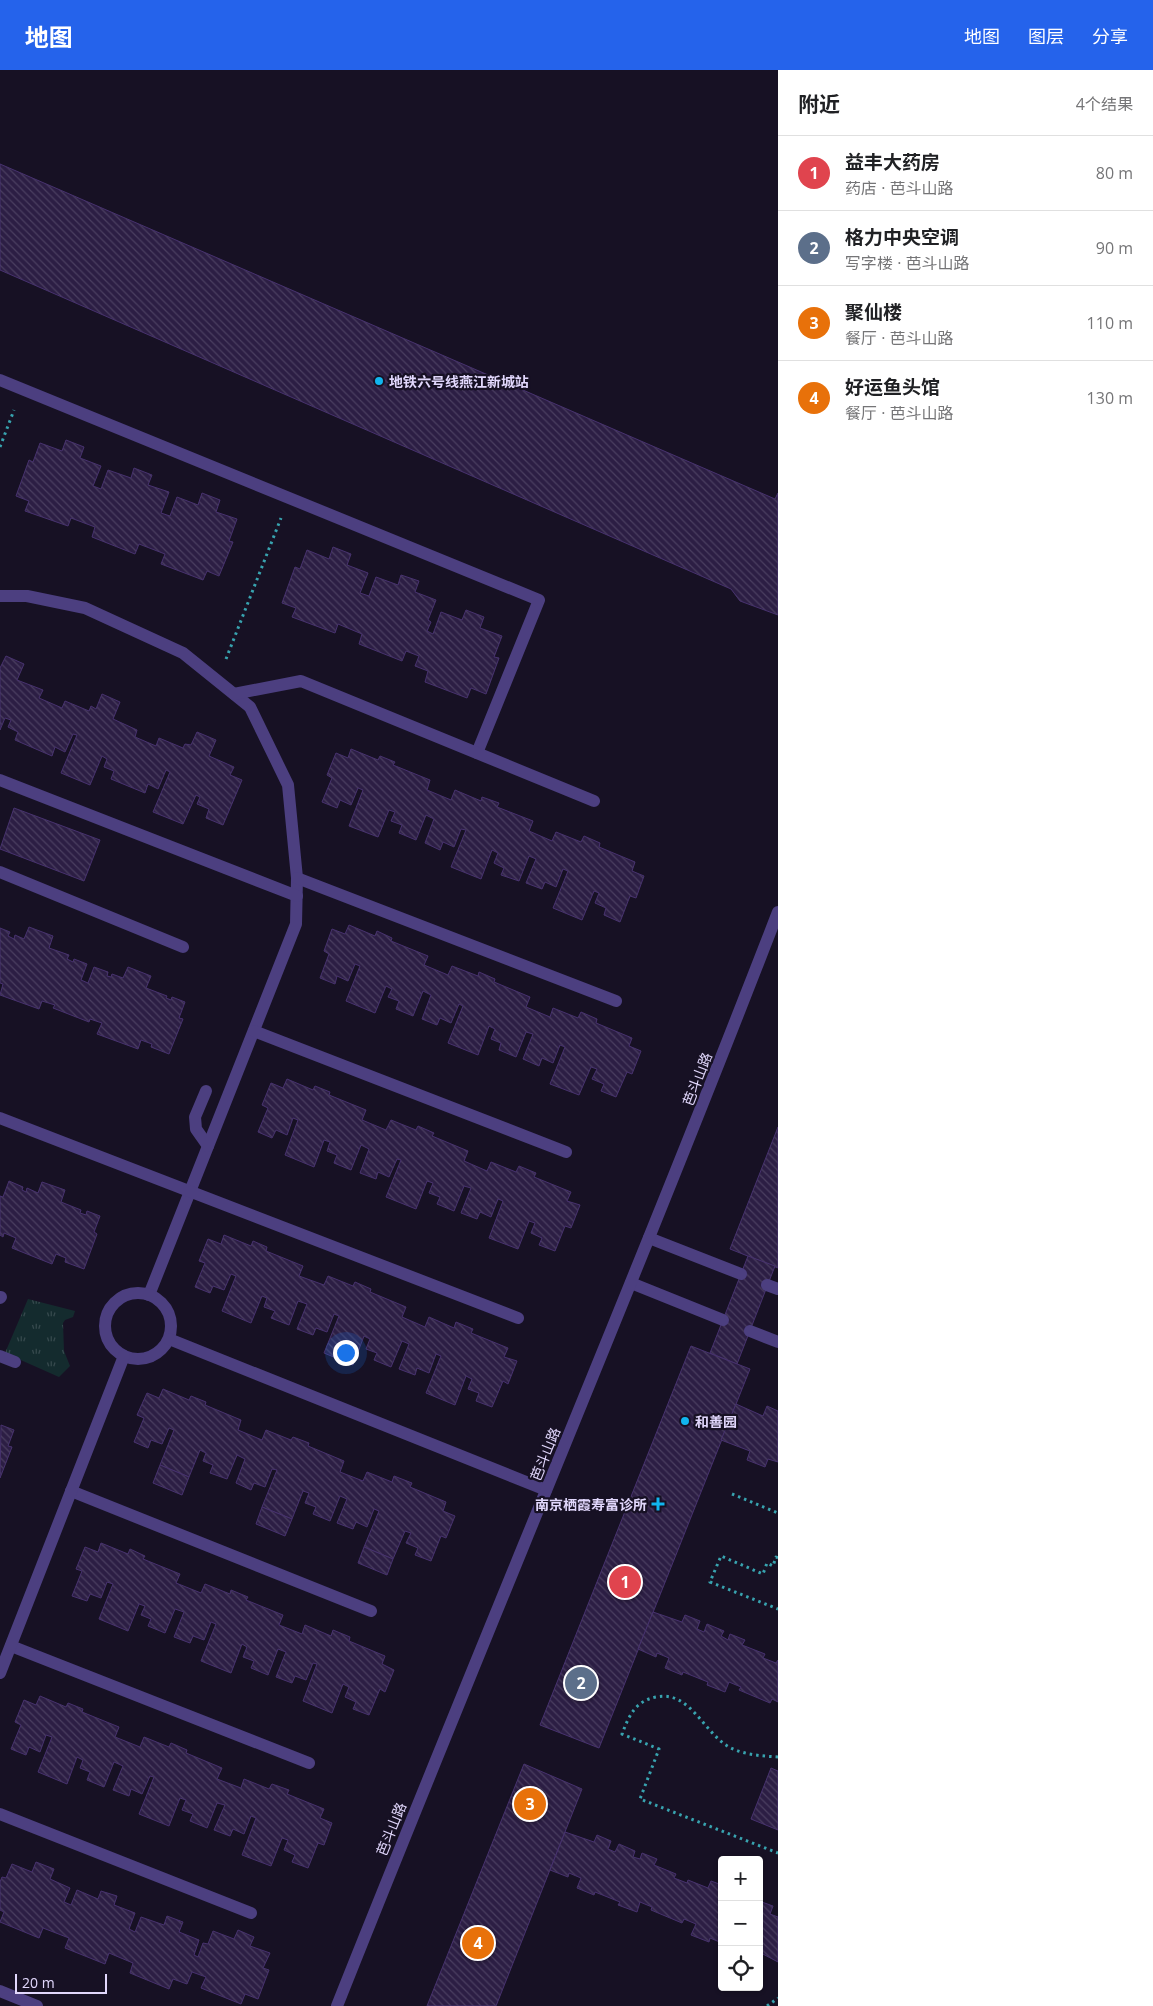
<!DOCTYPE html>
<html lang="zh">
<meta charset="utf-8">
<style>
body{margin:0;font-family:"Open Sans","Noto Sans SC",sans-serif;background:#f2f2f2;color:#202124}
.controls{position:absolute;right:15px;bottom:15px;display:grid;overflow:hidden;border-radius:5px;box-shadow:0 1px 4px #0004}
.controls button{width:45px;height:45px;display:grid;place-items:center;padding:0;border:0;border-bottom:1px solid #e0e0e0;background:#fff;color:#202124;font:25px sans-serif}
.scale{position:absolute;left:15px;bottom:12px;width:92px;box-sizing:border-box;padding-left:5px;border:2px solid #e1d7fc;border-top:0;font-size:14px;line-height:18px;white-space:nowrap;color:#e1d7fc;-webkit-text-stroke:4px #171124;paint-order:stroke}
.you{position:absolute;left:345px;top:1282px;width:18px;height:18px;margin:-12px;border:4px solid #fff;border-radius:50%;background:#1a73e8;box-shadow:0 0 0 8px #1a73e833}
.badge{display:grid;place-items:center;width:32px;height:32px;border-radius:50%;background:#2563eb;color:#fff;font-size:16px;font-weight:700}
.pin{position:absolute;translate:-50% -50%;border:2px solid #fff;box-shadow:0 1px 5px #0006}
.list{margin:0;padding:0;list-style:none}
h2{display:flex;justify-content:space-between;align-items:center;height:65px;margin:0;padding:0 20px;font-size:21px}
h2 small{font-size:16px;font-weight:400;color:#757577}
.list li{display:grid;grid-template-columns:32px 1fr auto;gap:15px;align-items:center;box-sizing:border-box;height:75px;padding:0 20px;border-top:1px solid #e0e0e0}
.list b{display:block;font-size:19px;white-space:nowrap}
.list p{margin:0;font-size:16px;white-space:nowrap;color:#757577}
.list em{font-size:16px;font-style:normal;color:#757577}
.icon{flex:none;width:28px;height:28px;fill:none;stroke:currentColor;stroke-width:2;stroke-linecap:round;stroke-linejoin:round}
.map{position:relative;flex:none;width:778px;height:1936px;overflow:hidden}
header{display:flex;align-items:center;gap:30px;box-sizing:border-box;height:70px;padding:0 25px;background:#2563eb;color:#fff}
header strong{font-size:24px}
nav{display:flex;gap:28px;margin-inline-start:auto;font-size:18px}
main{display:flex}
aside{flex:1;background:#fff}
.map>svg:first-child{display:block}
</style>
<header>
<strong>地图</strong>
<nav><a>地图</a><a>图层</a><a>分享</a></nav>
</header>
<main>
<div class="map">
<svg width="778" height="1936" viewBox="0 0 778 1936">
<defs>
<pattern id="park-tufts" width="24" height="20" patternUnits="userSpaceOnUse" patternTransform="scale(1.25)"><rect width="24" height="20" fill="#142b2e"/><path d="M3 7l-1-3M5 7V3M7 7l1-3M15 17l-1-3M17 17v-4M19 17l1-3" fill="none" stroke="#36494d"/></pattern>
<pattern id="building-back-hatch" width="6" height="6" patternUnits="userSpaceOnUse" patternTransform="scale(1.25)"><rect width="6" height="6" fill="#2c1e44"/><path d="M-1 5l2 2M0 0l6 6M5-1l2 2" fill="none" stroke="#4a3e60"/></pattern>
</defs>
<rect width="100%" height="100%" fill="#171124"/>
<path fill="url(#park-tufts)" d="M28,1229l47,12 -2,6 -8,3 -2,3 1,28 6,15 -11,11 -54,-24z"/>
<g fill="url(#building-back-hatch)" stroke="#47326e">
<path d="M0,94l775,335 3,-6v122l-38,-14 -9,-12 -731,-319z"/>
<path d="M66,370l18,7 -4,11 21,8 -8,20 8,3 7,-19 23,8 3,-10 18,7 -4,10 21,7 -8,21 9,3 7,-19 21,8 4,-12 18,7 -4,12 21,7 -8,22 4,1 -14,34 -12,-5 -4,9 -42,-16 4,-10 -26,-10 -4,10 -43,-17 3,-10 -24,-9 -3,8 -43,-15 4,-10 -13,-5 13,-36 4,2 7,-19 22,8z"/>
<path d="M333,477l18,7 -4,11 21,8 -8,20 9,3 7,-19 22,8 3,-10 18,6 -4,11 21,8 -8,20 3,2 -4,9 6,3 8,-22 21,8 4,-10 18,7 -4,11 22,8 -8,21 5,1 -13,36 -15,-6 -4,10 -42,-16 3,-11 -13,-5 4,-10 -13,-5 -4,10 -43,-17 3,-10 -24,-10 -3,9 -43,-16 4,-9 -14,-5 13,-36 5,2 7,-19 22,9z"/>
<path d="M6,586l18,8 -7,16 26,10 -4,8 23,10 3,-7 24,10 2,-5 5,3 6,-15 18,8 -7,17 24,11 -2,7 21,9 3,-8 24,10 2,-4 6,1 6,-13 19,8 -7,16 25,11 -4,8 12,5 -19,45 -17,-7 3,-9 -12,-5 3,-7 -4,-2 -13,29 -30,-12 17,-40 -4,-2 -8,19 -10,-5 -3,9 -34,-14 3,-8 -10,-4 3,-8 -5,-3 -12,29 -29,-12 16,-38 -4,-1 -8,18 -10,-5 -3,9 -37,-16 3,-8 -10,-5 3,-7 -6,-2 -5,12v-62z"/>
<path d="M351,679l27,11 2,-4 15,6 -2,3 37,15 -3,10 24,10 4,-10 26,11 1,-4 17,6 -2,4 36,14 -4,10 23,10 4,-9 25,10 3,-6 16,7 -1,4 36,15 -3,9 12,5 -8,22 -6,-2 -10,26 -16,-7 2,-7 -11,-5 4,-10 -5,-2 -12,29 -29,-12 15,-37 -5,-2 -7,18 -11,-5 -3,7 -16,-6 10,-24 -7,-3 -10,25 -18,-6 3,-7 -10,-5 4,-10 -6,-3 -11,29 -30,-12 15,-37 -5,-1 -7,18 -11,-5 -3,8 -15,-7 9,-24 -8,-4 -10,25 -17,-7 3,-8 -11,-4 4,-9 -6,-2 -11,27 -29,-11 14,-36 -5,-2 -7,17 -11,-5 -3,8 -15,-6 10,-24 -5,-3 9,-22 12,5z"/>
<path d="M14,738l86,32 -16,41 -84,-32z"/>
<path d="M349,855l26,11 2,-5 15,7 -1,3 37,15 -4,9 24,10 4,-9 26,10 1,-4 16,7 -1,3 36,15 -4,10 24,10 3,-9 25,10 3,-6 16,7 -1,4 36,15 -3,8 12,5 -9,23 -5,-2 -11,25 -15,-6 3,-7 -12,-5 5,-10 -6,-2 -12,28 -29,-11 15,-37 -5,-2 -7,18 -11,-5 -3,8 -16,-7 10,-25 -7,-2 -10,25 -17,-7 2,-7 -10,-4 4,-10 -6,-3 -11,29 -30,-12 15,-37 -4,-2 -8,19 -11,-5 -3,7 -15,-6 9,-24 -8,-4 -10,25 -17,-7 3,-8 -11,-4 4,-8 -6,-3 -11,27 -29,-12 14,-35 -5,-2 -7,17 -11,-5 -2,8 -15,-6 9,-24 -5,-3 8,-22 13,5z"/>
<path d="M29,857l24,9 -4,12 20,7 -2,4 6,3 1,-3 13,5 -6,16 7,3 6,-16 14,5 -1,4 4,1 1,-3 11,4 5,-11 23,9 -5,12 21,8 -1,2 5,2 1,-3 13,5 -6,16 4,1 -14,35 -18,-7 1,-3 -11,-4 -3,9 -41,-15 5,-11 -12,-4 -1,3 -36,-14 2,-3 -13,-4 -3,8 -39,-14 3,-11 -3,-1v-55l10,4 -2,4 6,3 1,-4 9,4z"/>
<path d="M287,1009l26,11 2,-4 15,6 -1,3 37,15 -4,10 24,10 5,-10 25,10 2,-4 16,7 -2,3 36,15 -4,10 23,10 4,-9 25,10 3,-6 17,7 -2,4 37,15 -4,9 13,4 -9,23 -6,-2 -10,25 -16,-6 3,-7 -11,-5 4,-10 -6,-2 -11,28 -29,-11 14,-37 -5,-2 -7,18 -11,-5 -3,7 -16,-6 10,-25 -7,-2 -10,25 -17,-7 3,-7 -11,-4 4,-10 -6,-2 -11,28 -30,-12 15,-37 -4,-1 -8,18 -11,-5 -2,7 -16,-6 9,-24 -8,-4 -10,25 -17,-7 3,-8 -10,-4 3,-9 -6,-2 -10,27 -29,-12 13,-35 -5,-2 -6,17 -11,-5 -4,8 -14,-6 10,-24 -6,-3 9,-22 12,5z"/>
<path d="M778,1057v141l-48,-19z"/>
<path d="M9,1111l14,6 -1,3 4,2 1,-4 11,5 4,-11 23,8 -4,12 20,8 -1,3 6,2 1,-4 13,5 -6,16 3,2 -13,35 -19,-7 1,-4 -10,-4 -4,10 -40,-16 4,-10 -12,-5 -1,4 -3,-2v-39l3,1z"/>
<path d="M224,1165l27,11 2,-5 14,6 -1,4 37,15 -4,10 25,9 4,-9 25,10 2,-4 16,7 -1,3 36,15 -4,10 23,10 4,-10 25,11 2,-6 17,7 -2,4 37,15 -4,9 13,4 -9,23 -5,-3 -11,26 -16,-6 3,-8 -11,-4 4,-10 -6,-3 -11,29 -29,-12 15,-37 -5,-2 -7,19 -12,-5 -2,7 -16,-6 10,-25 -7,-3 -11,26 -17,-7 3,-7 -11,-4 4,-10 -6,-3 -11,29 -29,-12 15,-37 -5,-2 -7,18 -11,-4 -3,7 -16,-6 10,-25 -9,-3 -9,24 -18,-7 4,-7 -11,-4 3,-9 -5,-2 -11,27 -29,-12 14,-35 -5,-2 -7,16 -11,-4 -3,7 -15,-6 10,-24 -6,-2 9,-22 13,5z"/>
<path d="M748,1186l27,10 -38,98 -27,-11z"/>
<path d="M691,1276l59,23 -151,379 -59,-23z"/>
<path d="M163,1319l26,11 2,-4 15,6 -1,3 36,15 -3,10 24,10 4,-10 25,10 2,-3 16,6 -1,3 36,15 -4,11 23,9 4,-9 25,10 2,-6 18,7 -2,4 36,15 -3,9 12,5 -9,22 -5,-2 -10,25 -16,-6 3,-7 -12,-5 5,-10 -6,-2 -12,28 -29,-12 15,-36 -5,-2 -7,18 -11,-5 -3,7 -16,-6 10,-24 -7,-3 -10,25 -17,-7 3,-7 -11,-4 4,-10 -6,-2 -11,28 -30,-12 15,-37 -5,-1 -7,18 -11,-4 -3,7 -15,-7 9,-24 -8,-4 -10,24 -17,-6 3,-8 -10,-4 3,-8 -6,-3 -11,27 -29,-12 14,-35 -5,-2 -7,16 -11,-4 -3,8 -14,-6 10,-24 -7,-3 10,-22 12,5z"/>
<path d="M736,1334l27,12 4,-10 11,5v51l-10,-3 -3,8 -18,-7 3,-9 -29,-11z"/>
<path d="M1,1355l13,5 -6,16 4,1 -12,31z"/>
<path d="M160,1395l29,12 -7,18 -29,-12z"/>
<path d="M262,1437l30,12 -7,17 -29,-12z"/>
<path d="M101,1473l27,11 2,-5 15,7 -2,3 37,15 -4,9 25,10 4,-9 25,10 1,-4 17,7 -2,3 37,15 -4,10 23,9 3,-9 26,11 2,-6 17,7 -1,4 36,15 -3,8 12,6 -9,22 -5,-3 -11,26 -16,-6 3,-7 -11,-5 4,-10 -6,-3 -11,29 -29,-12 14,-37 -4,-1 -7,17 -11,-4 -3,7 -16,-6 10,-25 -8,-3 -10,26 -17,-7 3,-7 -11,-4 4,-10 -5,-3 -11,29 -30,-12 15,-37 -5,-2 -7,18 -11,-4 -3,7 -16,-6 10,-25 -9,-3 -10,24 -17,-7 3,-7 -10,-4 4,-9 -6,-2 -11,27 -29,-12 14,-35 -6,-2 -6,16 -11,-4 -3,7 -15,-5 10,-25 -6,-2 9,-22 13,5z"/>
<path d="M364,1477l29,12 -6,16 -29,-12z"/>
<path d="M653,1542l29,10 3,-7 15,6 -3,8 7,3 3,-8 17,7 -3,5 7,4 2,-6 15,6 -3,5 23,9 -2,4 13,5 2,-3v42l-6,-3 -2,4 -31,-13 2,-3 -12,-5 -4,10 -18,-7 1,-3 -25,-10 -1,3 -17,-7 4,-10 -12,-5 -1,4 -18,-8z"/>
<path d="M40,1626l26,11 2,-4 15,6 -1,3 37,15 -4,10 25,10 4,-10 25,10 2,-4 16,7 -1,3 36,15 -5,11 24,9 3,-9 25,10 3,-5 17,6 -2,4 37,15 -4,9 12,5 -8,22 -6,-2 -10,25 -16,-6 3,-7 -11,-5 4,-10 -6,-2 -11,28 -29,-11 14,-37 -5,-2 -7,18 -11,-5 -3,7 -16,-6 11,-25 -8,-2 -10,25 -17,-7 3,-7 -11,-4 4,-10 -6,-2 -11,28 -30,-12 15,-37 -4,-1 -8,18 -11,-5 -2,7 -16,-6 10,-24 -9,-4 -10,25 -17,-7 3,-8 -10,-4 3,-8 -6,-3 -10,27 -29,-12 14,-35 -6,-2 -6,17 -11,-5 -3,8 -15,-6 10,-24 -6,-3 9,-22 12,5z"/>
<path d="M524,1694l58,25 -86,217h-69z"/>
<path d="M771,1698l7,3v59l-27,-11z"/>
<path d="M565,1762l29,10 3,-7 14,6 -3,8 7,3 4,-8 16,7 -2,6 7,2 2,-6 15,6 -3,6 22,9 -2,4 13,5 1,-3 20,8 3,-7 11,4v58l-12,-5 -1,4 -18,-7 5,-11 -12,-5 -2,4 -31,-13 1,-3 -12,-5 -3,10 -19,-7 2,-3 -25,-10 -1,3 -17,-7 4,-10 -12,-5 -1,4 -18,-7z"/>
<path d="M36,1792l18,7 -4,10 20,9 -6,14 7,3 6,-15 21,9 3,-8 16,5 -3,9 21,8 -6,16 6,3 6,-15 23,8 3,-9 16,6 -4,10 20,8 -5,15 4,2 5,-14 5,1 5,-13 21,8 4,-9 16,7 -4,9 20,7 -7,15 6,2 -11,29 -13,-5 -4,10 -40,-16 5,-11 -14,-5 -5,12 -14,-5 -4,10 -39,-16 3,-10 -24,-10 -4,11 -40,-16 4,-10 -26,-10 -4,10 -39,-16 4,-10 -4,-2v-28l2,-5 4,1 6,-14 20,8z"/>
<path d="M759,1831l14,5 -3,8 8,3v45l-19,-10z"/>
</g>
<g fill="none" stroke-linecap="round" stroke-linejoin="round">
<g stroke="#38a3af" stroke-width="3" stroke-dasharray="2.5 4" stroke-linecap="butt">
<path d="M0,377l14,-37"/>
<path d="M226,589l55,-141"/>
<path d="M732,1424l46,19"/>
<path d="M778,1488l-2,-1 -3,9 -6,-3 -4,11 -42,-18 -11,26 68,27"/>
<path d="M778,1687c-16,-1 -34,-2 -49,-10 -26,-15 -39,-57 -73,-50 -21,4 -27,19 -34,37l37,15 -19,50 138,54"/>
<path d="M767,1936l11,-8"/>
</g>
<g stroke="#4c3f80" stroke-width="12">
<path d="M0,310l539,220 -62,153"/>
<path d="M0,526h27l58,12 98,45 67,54 38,78 9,93 -1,46 -147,371"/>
<path d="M234,624l67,-13 293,120"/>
<path d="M0,710l297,116"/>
<path d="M0,802l183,75"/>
<path d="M297,808l319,123"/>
<path d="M254,961l312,121"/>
<path d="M206,1021l-11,26 1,12 12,17"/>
<path d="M0,1048l518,200"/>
<path d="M649,1168l92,36"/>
<path d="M631,1213l92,37"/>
<path d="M767,1215l11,4"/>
<circle cx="138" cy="1256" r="33"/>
<path d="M0,1228l1,-1"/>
<path d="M750,1261l28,11"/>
<path d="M169,1269l377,151"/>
<path d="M0,1286l15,6"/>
<path d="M71,1421l300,120"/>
<path d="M11,1576l298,117"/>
<path d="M0,1603l124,-317"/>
<path d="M0,1744l251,99"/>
</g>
<g stroke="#4c3f80" stroke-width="12">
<path d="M0,1921l37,15"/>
<path d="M337,1936c145,-365 299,-727 441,-1094"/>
</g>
</g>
<g fill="#11b5ee" stroke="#171124" stroke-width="2">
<circle cx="379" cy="311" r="5"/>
<circle cx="685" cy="1351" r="5"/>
<path d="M655.5 1426.5h5v5h5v5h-5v5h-5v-5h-5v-5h5z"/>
</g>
<g text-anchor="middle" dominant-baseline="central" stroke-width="4.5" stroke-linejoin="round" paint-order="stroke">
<g font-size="14" font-weight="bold" fill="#e1d7fc" stroke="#171124" text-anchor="start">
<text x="389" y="311">地铁六号线燕江新城站</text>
<text x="695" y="1351">和善园</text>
<text x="647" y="1434" text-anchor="end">南京栖霞寿富诊所</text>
</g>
<g font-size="14" fill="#e1d7fc" stroke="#171124">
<text transform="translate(697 1009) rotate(-69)">芭斗山路</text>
<text transform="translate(545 1384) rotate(-68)">芭斗山路</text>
<text transform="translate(391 1759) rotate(-68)">芭斗山路</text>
</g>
</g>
</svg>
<div class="controls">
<button>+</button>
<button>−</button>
<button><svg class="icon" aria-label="locate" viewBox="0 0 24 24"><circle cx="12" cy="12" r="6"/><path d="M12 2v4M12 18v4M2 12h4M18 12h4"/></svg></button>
</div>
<div class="scale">20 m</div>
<div class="you"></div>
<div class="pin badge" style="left:625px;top:1512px;background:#e0444e">1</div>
<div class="pin badge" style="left:581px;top:1613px;background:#5c6f8a">2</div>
<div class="pin badge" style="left:530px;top:1734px;background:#e8710a">3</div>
<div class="pin badge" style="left:478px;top:1873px;background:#e8710a">4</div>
</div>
<aside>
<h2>附近<small>4个结果</small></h2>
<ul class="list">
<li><span class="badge" style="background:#e0444e">1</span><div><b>益丰大药房</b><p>药店 · 芭斗山路</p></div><em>80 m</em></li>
<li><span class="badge" style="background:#5c6f8a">2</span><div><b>格力中央空调</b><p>写字楼 · 芭斗山路</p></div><em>90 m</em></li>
<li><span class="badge" style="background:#e8710a">3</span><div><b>聚仙楼</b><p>餐厅 · 芭斗山路</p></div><em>110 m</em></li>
<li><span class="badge" style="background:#e8710a">4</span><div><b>好运鱼头馆</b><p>餐厅 · 芭斗山路</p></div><em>130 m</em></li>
</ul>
</aside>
</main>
